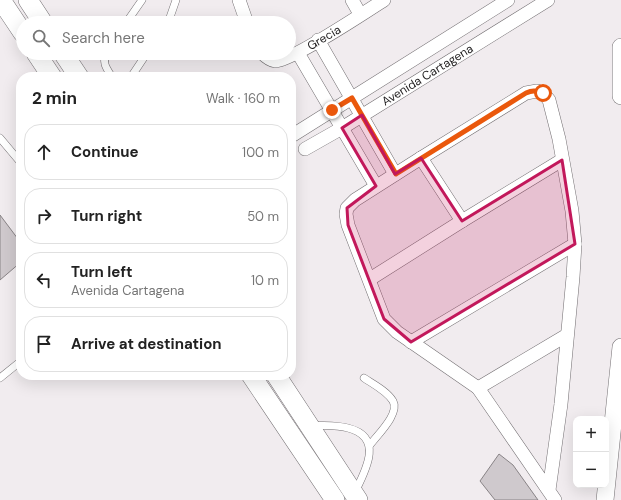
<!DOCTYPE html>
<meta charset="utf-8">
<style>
body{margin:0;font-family:"DM Sans",sans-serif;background:#f6f6f6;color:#222}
.controls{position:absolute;right:12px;bottom:12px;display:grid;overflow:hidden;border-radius:8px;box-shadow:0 4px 16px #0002}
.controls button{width:36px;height:36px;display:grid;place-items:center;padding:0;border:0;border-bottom:1px solid #e0e0e0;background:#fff;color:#222;font:20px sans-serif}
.stop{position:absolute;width:12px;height:12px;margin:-9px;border:3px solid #ea580c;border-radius:50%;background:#fff}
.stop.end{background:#ea580c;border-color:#fff;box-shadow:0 1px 4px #0008}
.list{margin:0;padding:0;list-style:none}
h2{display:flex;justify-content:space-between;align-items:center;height:52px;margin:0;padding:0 16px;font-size:17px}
h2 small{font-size:13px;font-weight:400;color:#767676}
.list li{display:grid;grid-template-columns:26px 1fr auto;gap:12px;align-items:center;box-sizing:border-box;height:56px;margin:0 8px 8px;padding:0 8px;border:1px solid #e0e0e0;border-radius:16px}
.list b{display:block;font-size:15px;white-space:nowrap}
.list p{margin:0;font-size:13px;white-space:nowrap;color:#767676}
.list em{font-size:13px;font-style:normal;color:#767676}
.icon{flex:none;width:22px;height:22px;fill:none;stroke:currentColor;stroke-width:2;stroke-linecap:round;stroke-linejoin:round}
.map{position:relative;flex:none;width:621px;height:500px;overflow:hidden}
.search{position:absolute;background:#fff;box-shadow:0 4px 16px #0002;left:16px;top:16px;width:280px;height:44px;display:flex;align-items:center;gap:10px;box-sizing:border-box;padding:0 14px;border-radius:22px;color:#767676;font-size:15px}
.panel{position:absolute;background:#fff;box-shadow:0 4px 16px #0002;left:16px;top:72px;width:280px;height:308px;border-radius:16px}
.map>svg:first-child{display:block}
</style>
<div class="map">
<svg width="621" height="500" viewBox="0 0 621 500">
<rect width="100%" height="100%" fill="#f1ecef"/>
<g fill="#cfc9cd" stroke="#888386">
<path d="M0,215l21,28v19l-21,18z"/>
<path d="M499,454l14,11 25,35h-43l-15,-19z"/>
</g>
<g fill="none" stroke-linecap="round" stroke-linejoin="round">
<g stroke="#736f72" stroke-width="8">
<g id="service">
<path d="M126,23l16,-23"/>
<path d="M168,23l8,-23"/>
<path d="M107,53c-6,9 0,16 5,24"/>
<path d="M131,77l16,-24"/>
<path d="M0,138l21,25"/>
<path d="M0,378l21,-17"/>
<path d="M364,378c9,6 23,13 29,23 7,13 -16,34 -23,44"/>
<path d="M311,425c12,1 26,0 37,3 36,9 18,42 7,64"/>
</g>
</g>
<g stroke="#736f72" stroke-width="14">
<g id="minor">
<path d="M239,0l8,23"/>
<path d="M352,0l8,14"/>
<path d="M318,40l77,134"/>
<path id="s1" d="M262,53c4,4 8,7 13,8 15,1 92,-50 109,-61"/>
<path d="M298,53l78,133"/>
<path d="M293,135l215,-135"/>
<path id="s2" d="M305,149l37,-21 206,-128"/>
<path d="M421,158l41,63"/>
<path d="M370,279l92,-58 100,-61"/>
<path d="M411,342l164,-98"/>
<path d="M478,388l89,-53"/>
<path d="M549,490l12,-86 12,-127 2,-33 -3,-33 -13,-72 -10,-39 -6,-7 -6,-2 -11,2 -105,65 -66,42 -8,8 -1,6 2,11 36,94 13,13 81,56 77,112"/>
</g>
</g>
<g stroke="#736f72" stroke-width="18">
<g id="tertiary">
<path d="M621,47v49"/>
<path d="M605,500l16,-153"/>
</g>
</g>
<g stroke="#736f72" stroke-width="20">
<g id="secondary">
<path d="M1,0l22,33"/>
<path d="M28,0l15,23"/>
<path d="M36,53l16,24"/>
<path d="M63,53l16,24"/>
<path d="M251,375l84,125"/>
<path d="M276,375l82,125"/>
</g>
</g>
<use href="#service" stroke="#fff" stroke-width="7"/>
<use href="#minor" stroke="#fff" stroke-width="13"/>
<use href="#tertiary" stroke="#fff" stroke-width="17"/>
<use href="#secondary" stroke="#fff" stroke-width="19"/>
</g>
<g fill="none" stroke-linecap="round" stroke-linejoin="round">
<path stroke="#ea580c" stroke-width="5" d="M332,110l20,-12 44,76 130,-81c7,-3 10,-2 17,0"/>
</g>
<path fill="#c2185b" fill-opacity="0.2" stroke="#c2185b" stroke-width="3" stroke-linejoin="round" d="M362,115l33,59 26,-16 41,63 100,-61 13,84 -164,98 -27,-23 -36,-94 -1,-17 29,-22 -34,-58z"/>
<g text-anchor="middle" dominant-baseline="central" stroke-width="3" stroke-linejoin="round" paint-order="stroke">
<g font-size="12" fill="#201e1f" stroke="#f1ecef">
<text stroke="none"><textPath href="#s1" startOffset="70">Grecia</textPath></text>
<text stroke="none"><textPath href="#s2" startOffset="143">Avenida Cartagena</textPath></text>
</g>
</g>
</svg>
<div class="controls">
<button>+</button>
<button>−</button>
</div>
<div class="stop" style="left:543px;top:93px"></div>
<div class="stop end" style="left:332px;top:110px"></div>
<div class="search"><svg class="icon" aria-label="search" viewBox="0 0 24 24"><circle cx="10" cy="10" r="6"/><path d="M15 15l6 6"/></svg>Search here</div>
<section class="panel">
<h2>2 min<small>Walk · 160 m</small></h2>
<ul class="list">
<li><svg class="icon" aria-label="ahead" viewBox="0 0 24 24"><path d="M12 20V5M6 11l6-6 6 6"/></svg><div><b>Continue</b></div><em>100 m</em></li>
<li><svg class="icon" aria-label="right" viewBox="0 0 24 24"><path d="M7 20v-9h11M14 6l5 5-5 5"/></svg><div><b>Turn right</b></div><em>50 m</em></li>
<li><svg class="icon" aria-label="left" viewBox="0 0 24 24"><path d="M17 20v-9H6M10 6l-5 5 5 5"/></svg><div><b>Turn left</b><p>Avenida Cartagena</p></div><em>10 m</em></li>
<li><svg class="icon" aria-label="arrive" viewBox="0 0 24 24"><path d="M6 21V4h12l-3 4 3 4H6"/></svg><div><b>Arrive at destination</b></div></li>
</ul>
</section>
</div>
